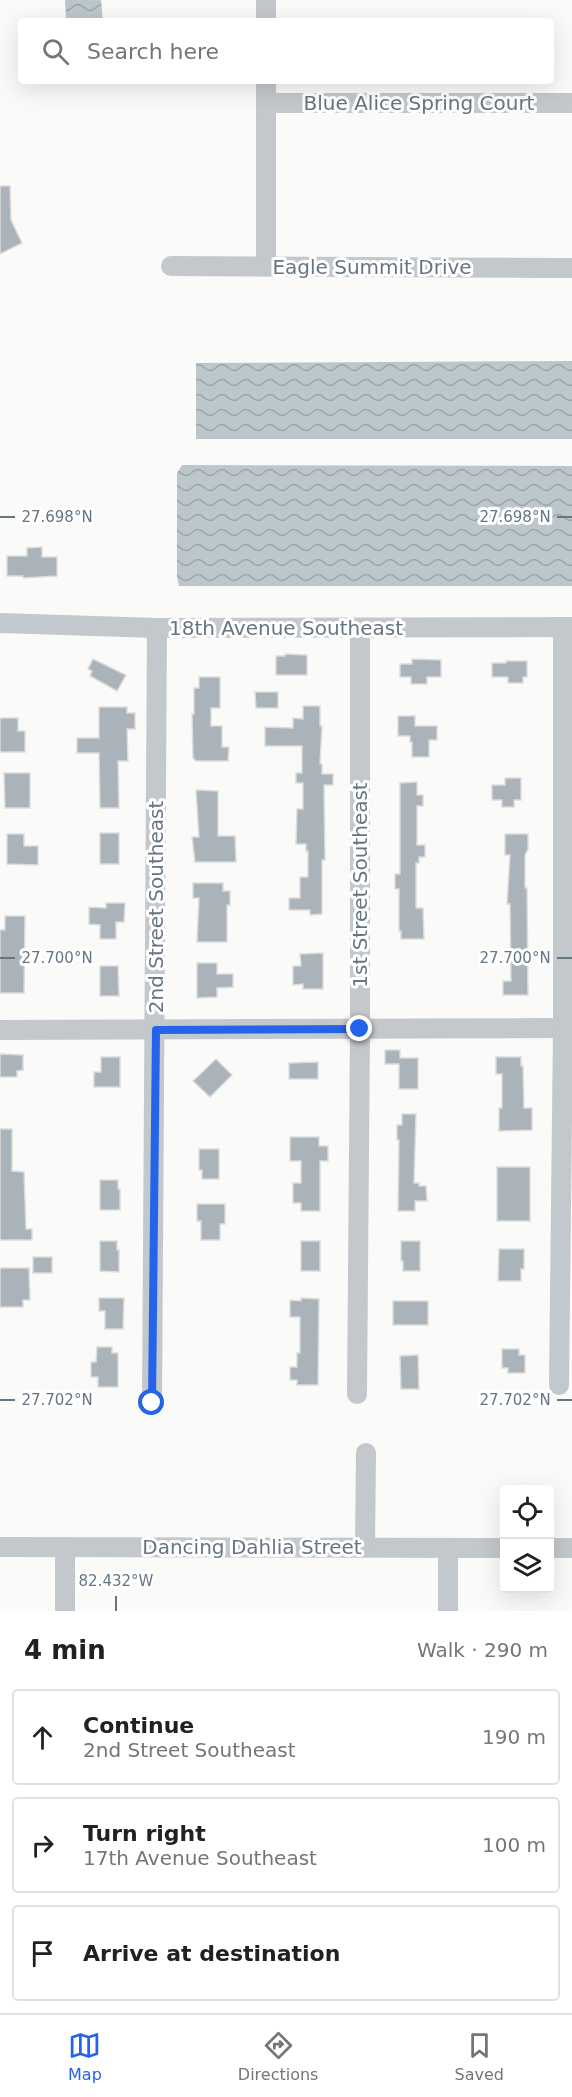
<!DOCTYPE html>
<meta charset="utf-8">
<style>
body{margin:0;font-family:"DejaVu Sans",sans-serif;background:#f6f6f6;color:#202124}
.controls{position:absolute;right:18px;bottom:18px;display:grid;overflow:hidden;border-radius:6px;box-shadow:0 6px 24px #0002}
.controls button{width:54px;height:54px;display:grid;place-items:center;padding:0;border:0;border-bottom:2px solid #e0e0e0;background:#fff;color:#202124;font:30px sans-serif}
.stop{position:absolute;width:18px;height:18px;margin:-14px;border:4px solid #2563eb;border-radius:50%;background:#fff}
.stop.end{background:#2563eb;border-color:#fff;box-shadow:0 2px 6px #0008}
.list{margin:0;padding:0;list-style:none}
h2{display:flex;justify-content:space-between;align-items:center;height:78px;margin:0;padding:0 24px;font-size:26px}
h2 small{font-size:20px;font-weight:400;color:#757577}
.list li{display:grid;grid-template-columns:39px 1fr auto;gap:18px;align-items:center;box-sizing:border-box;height:96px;margin:0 12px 12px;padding:0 12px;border:2px solid #e0e0e0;border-radius:6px}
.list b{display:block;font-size:22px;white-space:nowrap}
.list p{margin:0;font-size:20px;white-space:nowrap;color:#757577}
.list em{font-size:20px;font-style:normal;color:#757577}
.icon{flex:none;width:33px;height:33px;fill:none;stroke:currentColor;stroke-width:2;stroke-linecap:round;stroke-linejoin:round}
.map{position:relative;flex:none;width:572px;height:1611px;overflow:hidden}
.search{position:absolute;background:#fff;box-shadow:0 6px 24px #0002;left:18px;right:18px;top:18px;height:66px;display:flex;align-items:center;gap:15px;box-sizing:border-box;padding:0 21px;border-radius:6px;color:#757577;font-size:22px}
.sheet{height:402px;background:#fff}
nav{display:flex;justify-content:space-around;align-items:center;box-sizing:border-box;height:84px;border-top:2px solid #e0e0e0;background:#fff;font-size:16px;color:#757577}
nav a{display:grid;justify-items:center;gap:3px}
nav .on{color:#2563eb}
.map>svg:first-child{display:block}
</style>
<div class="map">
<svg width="572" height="1611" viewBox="0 0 572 1611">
<defs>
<pattern id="water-waves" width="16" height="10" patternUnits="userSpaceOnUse" patternTransform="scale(1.5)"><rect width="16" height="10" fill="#bbc7cb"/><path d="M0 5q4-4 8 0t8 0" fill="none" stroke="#9ca6aa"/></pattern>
</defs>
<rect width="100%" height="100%" fill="#fafaf8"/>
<g fill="url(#water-waves)">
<path d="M65,0h36l2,21h-31l-6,-3z"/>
<path d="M572,361v78h-376v-76z"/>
<path d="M182,465l390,1v120h-393l-2,-9v-104z"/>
</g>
<g fill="#aab3b9" stroke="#dcdcda" stroke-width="1.5">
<path d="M0,186h10l1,34 11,23 -22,11z"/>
<path d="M42,547v10h15v19l-34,2v-2h-16v-20h20v-8z"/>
<path d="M285,654l22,1v20h-31v-19h9z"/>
<path d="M93,659l33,16 -9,16 -27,-15 2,-5 -4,-2z"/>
<path d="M412,659l29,1v17h-14v7h-16v-7h-11v-13h12z"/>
<path d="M506,661h21v16h-4v6h-15v-6h-16v-14h14z"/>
<path d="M199,677h21v31h-9v18h11v21h7l-1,14h-32l-3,-3 -1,-44h2v-26h5z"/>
<path d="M255,692h23v16h-22z"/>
<path d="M303,706h17v20h2l-2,38h2v10h11v11h-9l1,75h-3v54l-12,1v-5h-21v-12h11v-21h8v-26h-2v-7h-10l1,-35h6v-26h-7v-10h6v-27h-37v-19l28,1v-10l10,1z"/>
<path d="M99,707h28v6h8v16h-8l1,32h-10l1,47h-19l-1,-55h-22v-15h22z"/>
<path d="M398,716h17v10h22v14h-8v17h-17v-15h-2v-6h-12z"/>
<path d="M0,718h18v13h7v21h-25z"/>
<path d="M4,773h26v35h-25z"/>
<path d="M505,778h16v22h-7v7h-12v-7h-10v-15h13z"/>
<path d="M417,782v13h6v11h-6v39h8v12h-6v6h-3v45h7l1,31h-23v-8h-2v-42h-4v-15h5v-91z"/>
<path d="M196,790l22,1v45h17l1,26h-41l-3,-25h7z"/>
<rect x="100" y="833" width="19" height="31"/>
<path d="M7,834h17v12h14v19l-31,-1z"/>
<path d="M505,834h23v15l-3,6v33h2l1,107h-25v-14h8l-1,-77h-3l3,-49h-5z"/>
<path d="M193,883h30v8h7v14h-3v37h-30l2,-44h-6z"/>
<path d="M106,903h19l-1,19h-8v17h-16v-14l-11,-1v-17l17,1z"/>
<path d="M5,916h20l-1,77h-24v-63h5z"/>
<path d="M323,953v36h-20v-5l-10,1v-19h8l-1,-12z"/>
<path d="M197,963h20v11h16v13l-16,1v9l-20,1z"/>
<path d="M100,966h18l1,30h-19z"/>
<path d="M385,1050h15v8h18v31h-19v-25h-14z"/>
<path d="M0,1054l23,1v15l-6,1v6h-17z"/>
<path d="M101,1057h19v30h-26v-15h7z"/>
<path d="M496,1057h25v9h2l1,42h8v22l-33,1v-23h3v-34h-6z"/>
<path d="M216,1059l16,16 -22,22 -17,-16z"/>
<path d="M318,1062v17h-29v-16z"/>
<path d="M402,1114h14l-2,69h5v3h7l1,15h-12v10h-17l1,-71h-2v-15h5z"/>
<path d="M0,1129h12v42l12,1 2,57h6v11h-32z"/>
<path d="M290,1137h29v9h9v15h-8v50h-19v-8h-8v-20h8v-22h-11z"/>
<path d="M199,1149h20v30h-17v-9h-3z"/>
<rect x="497" y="1167" width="33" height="54"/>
<path d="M100,1180h18v9h2v21h-20z"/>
<path d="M197,1204h28v20h-5v16h-19v-19h-4z"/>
<path d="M100,1241h17v9h2v22l-19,-1z"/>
<rect x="301" y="1241" width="19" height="30"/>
<path d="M401,1241h19v30h-17v-10h-2z"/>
<path d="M499,1249h25v20h-3v12h-23z"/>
<rect x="33" y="1257" width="19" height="16"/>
<path d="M0,1268h29l1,32h-7v7h-23z"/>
<path d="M99,1298h25l-1,31h-18v-18h-6z"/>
<path d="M301,1298l18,1 -1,86h-21v-5h-7v-13h7v-14h3v-36h-10v-17l11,1z"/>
<rect x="393" y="1301" width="35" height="24"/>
<path d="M97,1347h15v6h6v34h-20v-10h-7v-15h5z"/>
<path d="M502,1349h17v6h6v18h-17v-5h-6z"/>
<path d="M418,1355l1,34h-18l-1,-33z"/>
</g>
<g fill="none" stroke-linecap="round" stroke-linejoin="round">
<g stroke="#c3c8cc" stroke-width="20">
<path d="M266,0v21"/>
<path d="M266,81v185"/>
<path d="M266,103h306"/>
<path d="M171,266l401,2"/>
<path d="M0,623l157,5 415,-1"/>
<path d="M0,1030l572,-2"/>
<path d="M559,1385l4,-357v-401"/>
<path d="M357,1394l3,-365v-401"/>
<path d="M152,1403l5,-775"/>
<path d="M0,1547l504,1"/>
<path d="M65,1547v64"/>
<path d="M365,1547l1,-94"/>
<path d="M448,1548v63"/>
<path d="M550,1548h22"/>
</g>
</g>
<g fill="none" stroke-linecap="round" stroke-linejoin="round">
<path stroke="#2563eb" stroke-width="8" d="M152,1403l4,-373 204,-1"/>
</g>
<path fill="none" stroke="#657683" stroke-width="2" d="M0,517h15M557,517h15M0,958h15M557,958h15M0,1400h15M557,1400h15M116,1596v15"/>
<g text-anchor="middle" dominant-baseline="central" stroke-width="6" stroke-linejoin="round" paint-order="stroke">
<g font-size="20" fill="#657683" stroke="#fff">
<text x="419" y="103">Blue Alice Spring Court</text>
<text x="372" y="267">Eagle Summit Drive</text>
<text x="286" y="628">18th Avenue Southeast</text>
<text transform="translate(360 885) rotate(-90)">1st Street Southeast</text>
<text transform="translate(156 907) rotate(-90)">2nd Street Southeast</text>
<text x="252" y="1547">Dancing Dahlia Street</text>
</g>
</g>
<g font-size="15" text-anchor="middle" fill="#657683" stroke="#fff" stroke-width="6" stroke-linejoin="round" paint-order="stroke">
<text x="57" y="522">27.698°N</text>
<text x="515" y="522">27.698°N</text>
<text x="515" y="963">27.700°N</text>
<text x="57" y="963">27.700°N</text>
<text x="515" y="1405">27.702°N</text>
<text x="57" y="1405">27.702°N</text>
<text x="116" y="1586">82.432°W</text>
</g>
</svg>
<div class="controls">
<button><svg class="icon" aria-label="locate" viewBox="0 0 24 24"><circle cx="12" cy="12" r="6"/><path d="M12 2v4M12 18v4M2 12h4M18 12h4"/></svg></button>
<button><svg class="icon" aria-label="layers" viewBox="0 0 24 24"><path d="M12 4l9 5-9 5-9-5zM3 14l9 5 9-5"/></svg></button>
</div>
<div class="stop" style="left:152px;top:1403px"></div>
<div class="stop end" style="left:360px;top:1029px"></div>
<div class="search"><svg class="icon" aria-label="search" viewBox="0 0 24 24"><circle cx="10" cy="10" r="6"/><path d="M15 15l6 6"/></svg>Search here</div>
</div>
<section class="sheet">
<h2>4 min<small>Walk · 290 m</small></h2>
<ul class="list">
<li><svg class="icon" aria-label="ahead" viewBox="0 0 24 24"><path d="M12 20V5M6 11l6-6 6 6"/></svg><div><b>Continue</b><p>2nd Street Southeast</p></div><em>190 m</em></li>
<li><svg class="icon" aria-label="right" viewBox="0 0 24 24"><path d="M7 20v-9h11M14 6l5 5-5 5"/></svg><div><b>Turn right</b><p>17th Avenue Southeast</p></div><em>100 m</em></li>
<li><svg class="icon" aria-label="arrive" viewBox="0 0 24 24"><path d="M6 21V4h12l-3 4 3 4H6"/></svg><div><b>Arrive at destination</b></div></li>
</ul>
</section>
<nav>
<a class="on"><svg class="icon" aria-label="map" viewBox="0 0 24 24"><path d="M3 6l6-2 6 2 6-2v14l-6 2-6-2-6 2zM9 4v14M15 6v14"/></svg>Map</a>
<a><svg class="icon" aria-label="directions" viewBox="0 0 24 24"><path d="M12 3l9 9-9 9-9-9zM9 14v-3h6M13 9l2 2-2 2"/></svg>Directions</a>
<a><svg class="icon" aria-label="saved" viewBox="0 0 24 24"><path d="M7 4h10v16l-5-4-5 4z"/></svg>Saved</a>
</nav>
